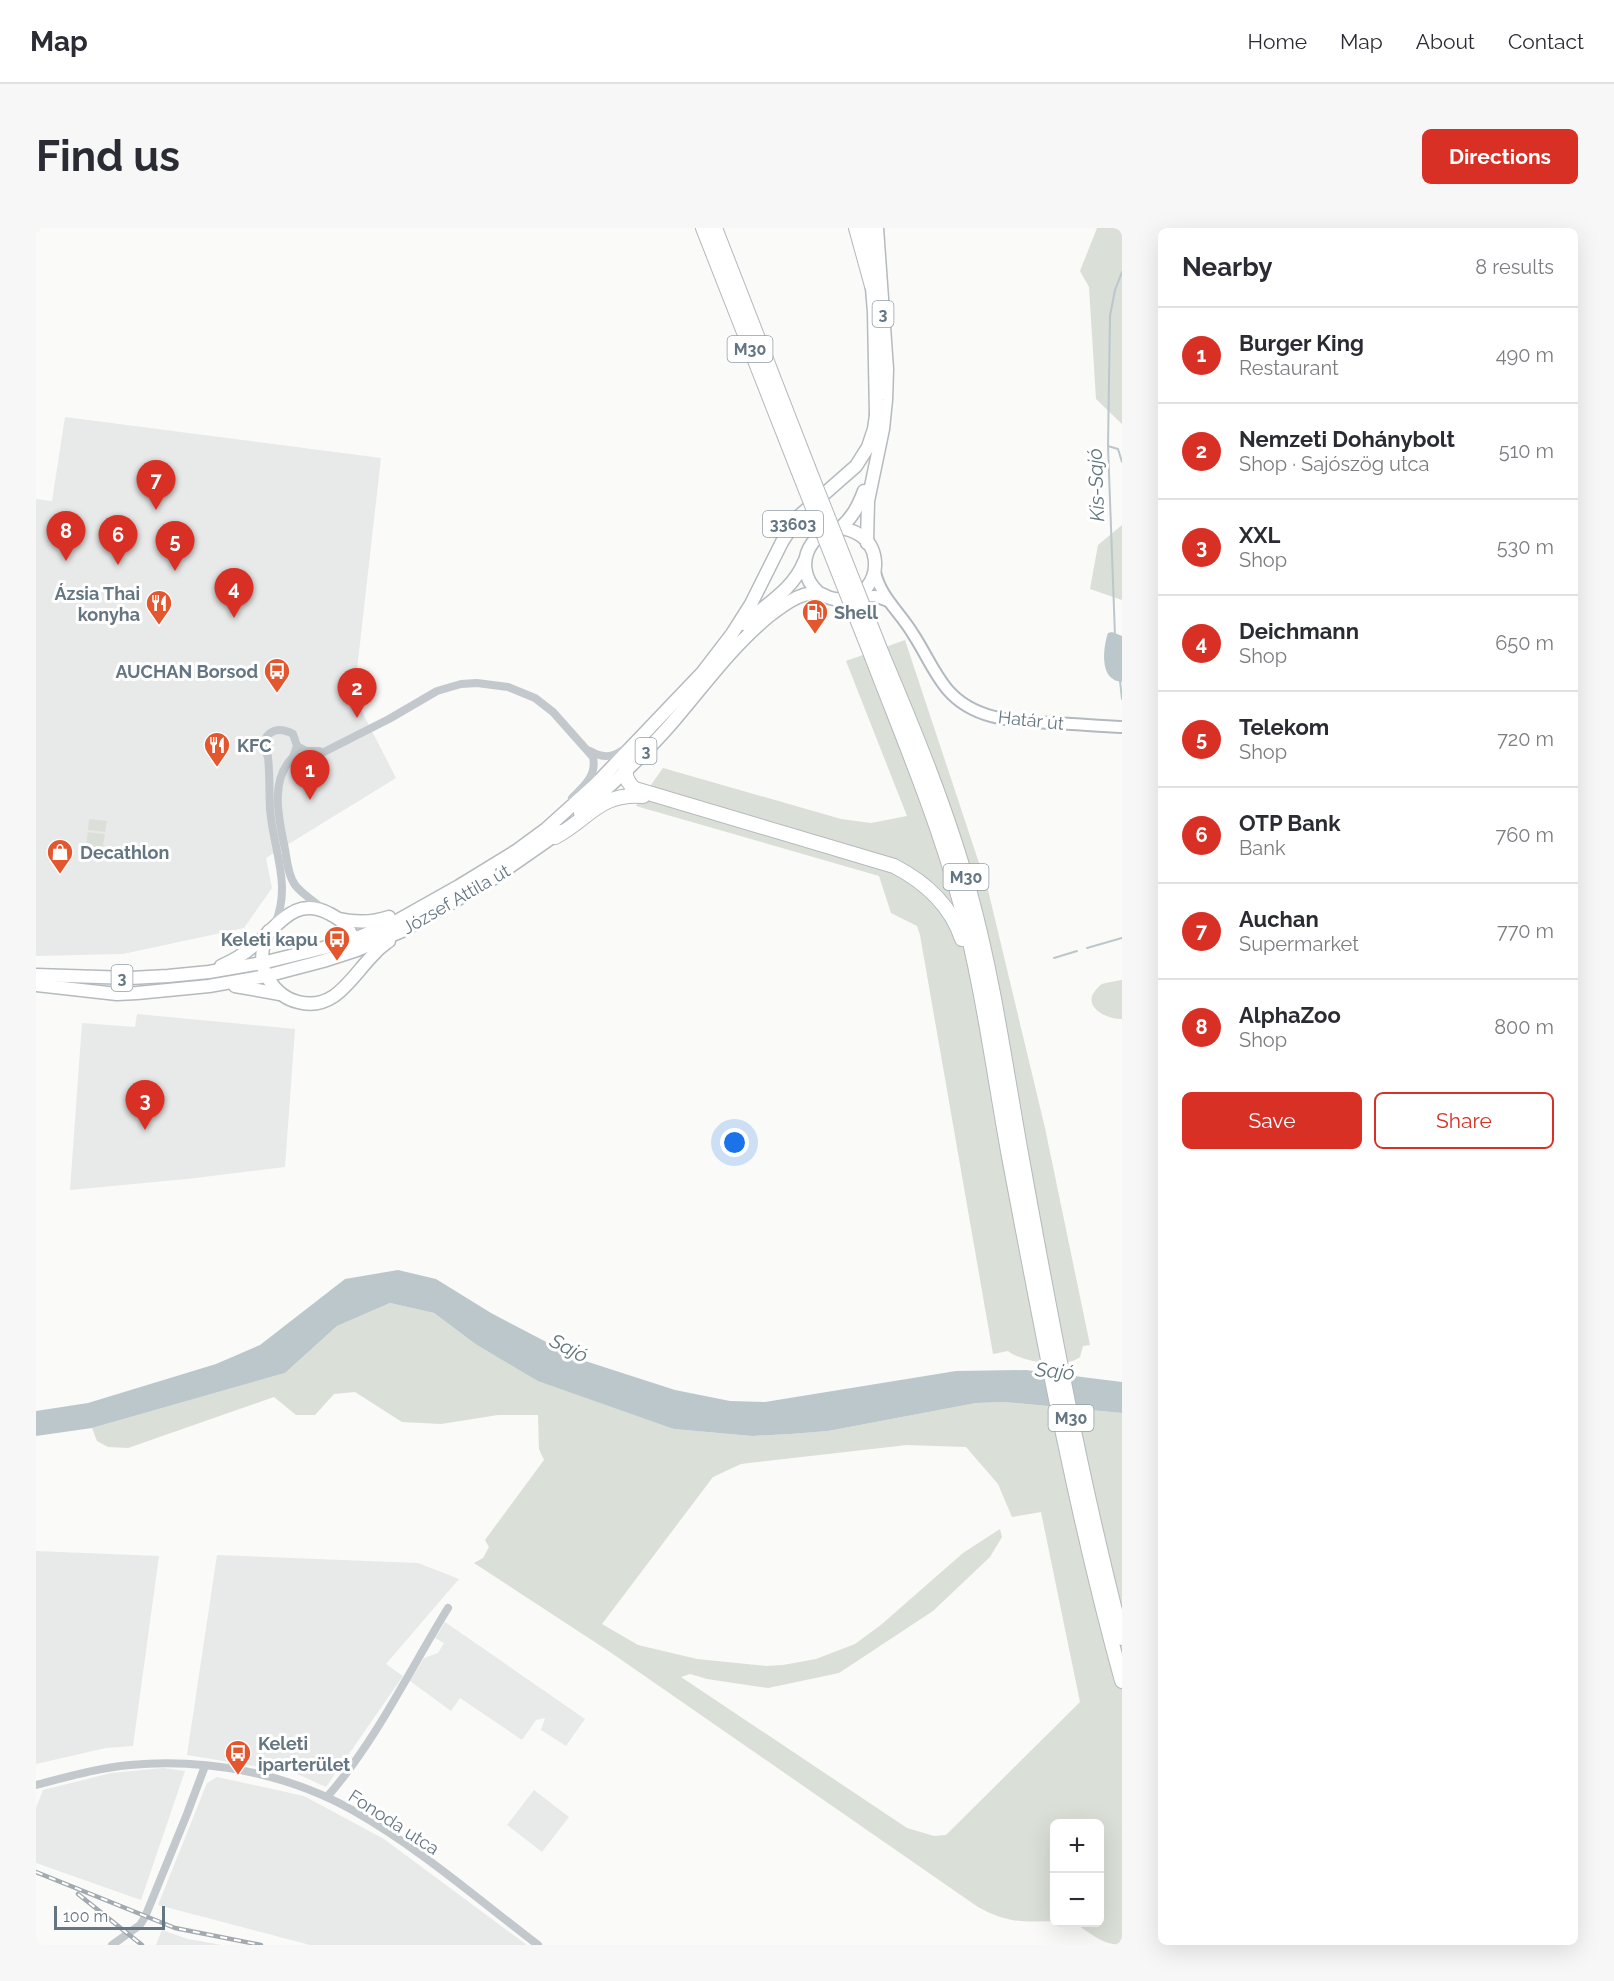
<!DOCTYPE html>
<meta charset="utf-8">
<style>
body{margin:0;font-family:Raleway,sans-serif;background:#f7f7f7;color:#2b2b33}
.controls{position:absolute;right:18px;bottom:18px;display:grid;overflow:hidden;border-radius:9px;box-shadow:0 6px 24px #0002}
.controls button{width:54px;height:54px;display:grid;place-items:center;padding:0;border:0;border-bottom:2px solid #e1e1e2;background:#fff;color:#2b2b33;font:30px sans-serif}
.scale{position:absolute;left:18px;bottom:15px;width:111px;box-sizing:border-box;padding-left:6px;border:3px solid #657683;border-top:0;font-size:16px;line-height:21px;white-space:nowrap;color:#657683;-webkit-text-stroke:4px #fff;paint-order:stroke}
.you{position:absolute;left:699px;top:915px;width:21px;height:21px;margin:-15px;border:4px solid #fff;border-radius:50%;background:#1a73e8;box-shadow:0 0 0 9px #1a73e833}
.badge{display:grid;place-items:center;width:39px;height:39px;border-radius:50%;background:#d93025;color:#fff;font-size:20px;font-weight:700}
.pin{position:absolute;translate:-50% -50px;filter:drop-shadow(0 2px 3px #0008)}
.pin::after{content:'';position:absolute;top:32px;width:21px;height:18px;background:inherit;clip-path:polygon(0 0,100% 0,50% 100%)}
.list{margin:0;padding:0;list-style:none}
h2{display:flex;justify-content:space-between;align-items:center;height:78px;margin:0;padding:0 24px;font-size:26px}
h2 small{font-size:20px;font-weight:400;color:#7c7c81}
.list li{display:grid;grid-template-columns:39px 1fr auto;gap:18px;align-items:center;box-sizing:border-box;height:96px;padding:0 24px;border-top:2px solid #e1e1e2}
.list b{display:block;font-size:22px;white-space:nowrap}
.list p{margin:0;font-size:20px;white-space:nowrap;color:#7c7c81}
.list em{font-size:20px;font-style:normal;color:#7c7c81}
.actions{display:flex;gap:12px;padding:18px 24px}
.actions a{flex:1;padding:14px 0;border:2px solid #d93025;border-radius:9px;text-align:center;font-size:21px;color:#d93025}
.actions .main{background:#d93025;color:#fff}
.map{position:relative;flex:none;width:1086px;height:1717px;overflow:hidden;border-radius:9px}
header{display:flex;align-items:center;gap:36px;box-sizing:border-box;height:84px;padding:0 30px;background:#fff;border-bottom:2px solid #e1e1e2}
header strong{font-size:28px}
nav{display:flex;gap:33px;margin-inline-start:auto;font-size:21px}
.intro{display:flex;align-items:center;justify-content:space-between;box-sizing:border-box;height:144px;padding:0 36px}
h1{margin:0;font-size:42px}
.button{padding:15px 27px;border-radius:9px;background:#d93025;color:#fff;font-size:21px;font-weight:700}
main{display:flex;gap:36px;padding:0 36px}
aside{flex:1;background:#fff;border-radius:9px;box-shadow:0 6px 24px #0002}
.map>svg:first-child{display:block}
</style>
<header>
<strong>Map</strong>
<nav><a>Home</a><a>Map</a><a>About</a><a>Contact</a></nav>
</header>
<div class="intro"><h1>Find us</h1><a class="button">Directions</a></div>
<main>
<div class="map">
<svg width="1086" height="1717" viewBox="0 0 1086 1717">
<rect width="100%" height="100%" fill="#fafaf8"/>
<g fill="#e8e9e9">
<path d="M29,189l316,41 -27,238 42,82 -130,80 6,30 -28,40 -121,26 -87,2v-457l16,2z"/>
<path d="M101,786l158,15 -10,138 -98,12 -117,11 12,-167 53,4z"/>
<path d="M0,1323l123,5 -26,190 -27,2 -70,16z"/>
<path d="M181,1327l201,8 41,16 -73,85 17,12 -77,111 -31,-14 -108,-18z"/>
<path d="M409,1394l140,97 -19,27 -25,-16 4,-12 -9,2 -14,20 -62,-42 -9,13 -41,-30 14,-23 14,-5 6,-10 -9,-5z"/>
<path d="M127,1540l22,3 -44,129 -105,-37v-55l7,-18 68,-17z"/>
<path d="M181,1549l87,19 80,43 143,106h-217l-152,-40 49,-122z"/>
<path d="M498,1562l35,27 -27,35 -35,-27z"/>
<path d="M126,1702l26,9 34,6h-66z"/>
</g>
<g fill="#dadfd7" fill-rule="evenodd">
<path d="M1061,0h25v196l-26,-25 -7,-112 -9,-16z"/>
<path d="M1086,297v75l-32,-11 8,-44z"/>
<path d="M869,412l83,250 57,238 45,217 -7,1 -3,11c-14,12 -59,5 -72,-6l-15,3 -73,-419 -3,-9 -26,-13 -12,-37 -243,-70 27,-38 178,51 30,4 36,-7 -61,-155z"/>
<path d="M53,591l18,2 -2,11 -17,-2z"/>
<path d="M52,604l17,2 -3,17 -8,-1 -1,10 -9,-1z"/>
<path d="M1086,752v39c-14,1 -40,-12 -27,-28 2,-3 4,-5 7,-7 6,-2 14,-3 20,-4z"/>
<path d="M354,1075l44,10 40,30 200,86 78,7 38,-2 38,-3 148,-28 28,-1 118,11v532c-20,0 -31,-12 -48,-22l26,-1v-98h-46v97c-32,1 -47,2 -76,-14l-368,-255 -136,-89 9,-5 6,-11 -4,-7 59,-80 -5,-11 -1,-34h-40l-57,9 -39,-2 -47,-30 -21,2 -19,21h-19l-22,-18 -146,51 -20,-1 -11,-6 -5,-13 193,-55 52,-47zM871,1217l59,2 32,37 14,33 29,-5 39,190 -134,133 -12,1 -27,-8 -226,-151 9,-3 17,5 61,9 71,-15 94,-62 57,-54 12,-20 -2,-8 -37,24 -81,71 -27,20 -39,15 -33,6 -17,1 -69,-7 -59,-14 -36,-21 111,-147 28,-13z"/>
</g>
<g fill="#bbc7cb">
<path d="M1076,404l10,4v46c-3,-1 -7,-1 -9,-3 -13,-8 -9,-35 -5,-46z"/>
<path d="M362,1042l38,9 55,34 88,46 96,31 55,11 35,1 191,-31 70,-1 96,12v31l-118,-11 -28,1 -148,28 -38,3 -38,2 -78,-7 -136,-48 -64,-38 -40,-30 -44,-10 -53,23 -52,47 -193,55 -56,8v-25l52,-8 128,-39 44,-19 85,-66z"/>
</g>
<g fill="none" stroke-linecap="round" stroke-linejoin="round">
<g stroke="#bbc7cb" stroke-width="2">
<path d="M1072,218l10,3 4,13"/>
<path d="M1079,408l-7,-190 2,-130 5,-26 7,-18"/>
<path d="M1084,453l2,18"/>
<path d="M1051,720l35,-10"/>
<path d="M1018,730l23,-7"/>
</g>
<g stroke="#b3babf" stroke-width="14">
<g id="secondary">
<path d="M839,344c6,26 25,40 38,62 12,18 20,38 34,55 27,32 68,32 106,34 23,1 46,3 69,4"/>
<path d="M818,369l21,-1 13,5"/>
</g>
</g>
<g stroke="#b5babe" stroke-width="15">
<g id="primary">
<path d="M831,0l7,84 2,103"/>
<path d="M803,301c13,-11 19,-22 25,-38"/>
<path d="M831,315l1,-42 15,-72 3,-29 1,-31 -10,-141"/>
<path d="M708,396c22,-20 49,-34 60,-62"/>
<path d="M544,585c32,-29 63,-57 91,-89 32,-37 60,-77 98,-108 13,-10 31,-24 48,-23 4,0 8,3 13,5 13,4 28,-1 37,-11 13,-16 10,-41 -7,-52 -38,-25 -76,28 -41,58"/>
<path d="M303,691c18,4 33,4 50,-2"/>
<path d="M233,703c-8,16 -10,34 0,49 7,11 16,19 29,22 38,10 54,-27 77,-49 4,-5 9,-8 14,-12"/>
<path d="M185,738c11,-5 22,-11 31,-19 25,-18 41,-53 78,-33 14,7 22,16 25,31"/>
<path d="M0,747l94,3 38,-2 41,-4 53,-9 61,-15 31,-9 41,-17 64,-36 57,-35 30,-22 50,-45 106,-111 30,-39 19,-30 31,-62 16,-25 58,-51 12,-19 6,-18 3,-21"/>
<path d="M0,757l81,9 20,-1 72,-7 57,-10 57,-15 34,-11 45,-19 86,-49 73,-51"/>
<path d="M199,758l45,8"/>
</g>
</g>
<g stroke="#b4b9bd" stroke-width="16">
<g id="highway">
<path d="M667,0l95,242"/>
<path d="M679,0l93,239"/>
<path d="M820,0l16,58"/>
<path d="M846,426c33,78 66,158 88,239 24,87 36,178 52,266 29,161 59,321 100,479"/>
<path d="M836,429c31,81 65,161 88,245 23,85 34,174 50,260 33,174 65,348 112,519"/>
<path d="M604,512c-10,16 -24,34 -5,49l259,77c31,16 57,40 68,73"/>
<path d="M519,609c35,-19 44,-44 88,-41"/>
</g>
</g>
<g stroke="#c3c8cc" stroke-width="8">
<path d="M261,518l9,5h13"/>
<path d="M554,523c12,7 22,7 33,-1"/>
<path d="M287,681c-9,-8 -21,-15 -28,-24 -7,-10 -8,-24 -10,-36 -6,-30 -16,-68 8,-92l25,-2 71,-36 48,-28 24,-7 16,-1 31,4 27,11 18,14 40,45c4,19 -9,29 -21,41"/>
<path d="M239,696c17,-39 -2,-75 -5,-115 -1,-17 0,-34 -2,-52l-5,-11c3,-16 16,-20 30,-12l4,12 -4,11"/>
<path d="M0,1557c31,-8 62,-17 94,-20 76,-7 157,8 224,46 64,36 125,89 184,134"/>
<path d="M291,1569c49,-56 82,-126 121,-189"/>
<path d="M76,1717l28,-20 5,-8 42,-103 18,-48"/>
</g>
<use href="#secondary" stroke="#fff" stroke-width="10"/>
<use href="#primary" stroke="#fff" stroke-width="12"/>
<use href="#highway" stroke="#fff" stroke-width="14"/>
<g stroke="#a2aab0" stroke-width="4.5">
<g id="rail">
<path d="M0,1644l139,56 86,17"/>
<path d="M42,1666l64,51"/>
</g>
</g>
<use href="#rail" stroke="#fff" stroke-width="2" stroke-dasharray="7" stroke-linecap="butt"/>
<g stroke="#b4b9bd" stroke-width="16" stroke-linecap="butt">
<g id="highway-bridge">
<path d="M772,239l74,187"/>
<path d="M762,242l74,187"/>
</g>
</g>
<use href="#highway-bridge" stroke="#fff" stroke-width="14"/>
</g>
<defs>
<g id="restaurant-pin" transform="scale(1.35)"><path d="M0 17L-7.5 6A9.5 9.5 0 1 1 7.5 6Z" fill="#e4572e" stroke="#fff"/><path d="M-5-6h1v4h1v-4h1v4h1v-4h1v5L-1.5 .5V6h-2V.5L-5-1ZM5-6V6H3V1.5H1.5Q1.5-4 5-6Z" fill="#fff"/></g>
<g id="fuel-pin" transform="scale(1.35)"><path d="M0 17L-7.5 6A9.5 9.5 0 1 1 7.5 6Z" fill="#e4572e" stroke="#fff"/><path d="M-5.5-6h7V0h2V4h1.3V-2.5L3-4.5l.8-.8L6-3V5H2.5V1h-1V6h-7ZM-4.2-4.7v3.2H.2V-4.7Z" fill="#fff"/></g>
<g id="bus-pin" transform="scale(1.35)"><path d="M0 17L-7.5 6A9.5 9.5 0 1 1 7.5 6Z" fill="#e4572e" stroke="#fff"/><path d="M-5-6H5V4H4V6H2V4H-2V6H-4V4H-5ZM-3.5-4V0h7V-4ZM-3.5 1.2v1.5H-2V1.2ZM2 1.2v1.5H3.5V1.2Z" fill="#fff"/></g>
<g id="shop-pin" transform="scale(1.35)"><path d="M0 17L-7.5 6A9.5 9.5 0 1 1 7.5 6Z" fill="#e4572e" stroke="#fff"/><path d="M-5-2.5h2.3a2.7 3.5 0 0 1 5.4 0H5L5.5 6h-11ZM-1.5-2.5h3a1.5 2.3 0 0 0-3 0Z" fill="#fff"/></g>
</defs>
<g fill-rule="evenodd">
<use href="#restaurant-pin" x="123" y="375"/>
<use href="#fuel-pin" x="779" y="384"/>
<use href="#bus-pin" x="241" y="443"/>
<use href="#restaurant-pin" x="181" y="517"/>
<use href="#shop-pin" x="24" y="624"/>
<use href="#bus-pin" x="301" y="711"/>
<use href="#bus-pin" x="202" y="1525"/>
</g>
<g text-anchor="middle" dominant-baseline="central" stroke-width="6" stroke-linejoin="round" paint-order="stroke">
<g fill="#fff" stroke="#939fa8" stroke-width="1.5">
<rect x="836.5" y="73" width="21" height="26" rx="4.5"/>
<rect x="691.5" y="108" width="45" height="26" rx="4.5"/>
<rect x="727" y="283" width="60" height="26" rx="4.5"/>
<rect x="599.5" y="510" width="21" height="26" rx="4.5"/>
<rect x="907.5" y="636" width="45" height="26" rx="4.5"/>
<rect x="75.5" y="737" width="21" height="26" rx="4.5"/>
<rect x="1012.5" y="1177" width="45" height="26" rx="4.5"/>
</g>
<g font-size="16" font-weight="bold" fill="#657683">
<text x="847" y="86">3</text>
<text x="714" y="121">M30</text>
<text x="757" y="296">33603</text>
<text x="610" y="523">3</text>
<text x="930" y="649">M30</text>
<text x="86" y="750">3</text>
<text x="1035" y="1190">M30</text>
</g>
<g font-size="18" font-weight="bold" fill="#657683" stroke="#fff" text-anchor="start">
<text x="104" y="365" text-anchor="end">Ázsia Thai<tspan x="104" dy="21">konyha</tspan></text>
<text x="798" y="384">Shell</text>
<text x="222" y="443" text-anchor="end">AUCHAN Borsod</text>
<text x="201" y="517">KFC</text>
<text x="44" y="624">Decathlon</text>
<text x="282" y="711" text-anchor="end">Keleti kapu</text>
<text x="222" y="1515">Keleti<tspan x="222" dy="21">iparterület</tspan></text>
</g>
<g font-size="18" fill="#657683" stroke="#fff">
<text transform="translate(995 492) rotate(6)">Határ út</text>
<text transform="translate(420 671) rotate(-30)">József Attila út</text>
<text transform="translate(358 1594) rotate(33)">Fonoda utca</text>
</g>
<g font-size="20" font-style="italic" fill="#60757c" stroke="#fff">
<text transform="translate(1060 257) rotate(-92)">Kis-Sajó</text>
<text transform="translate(533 1120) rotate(27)">Sajó</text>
<text transform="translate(1019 1143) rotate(6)">Sajó</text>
</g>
</g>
</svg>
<div class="controls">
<button>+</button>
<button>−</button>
</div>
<div class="scale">100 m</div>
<div class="you"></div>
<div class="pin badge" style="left:274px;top:572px">1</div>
<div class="pin badge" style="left:321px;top:490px">2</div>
<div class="pin badge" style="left:109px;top:902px">3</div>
<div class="pin badge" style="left:198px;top:390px">4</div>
<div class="pin badge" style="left:139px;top:343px">5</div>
<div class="pin badge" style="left:82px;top:337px">6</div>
<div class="pin badge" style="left:120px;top:282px">7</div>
<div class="pin badge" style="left:30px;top:333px">8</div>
</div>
<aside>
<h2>Nearby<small>8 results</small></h2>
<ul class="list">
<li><span class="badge">1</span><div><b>Burger King</b><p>Restaurant</p></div><em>490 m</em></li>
<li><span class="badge">2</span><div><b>Nemzeti Dohánybolt</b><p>Shop · Sajószög utca</p></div><em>510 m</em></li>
<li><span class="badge">3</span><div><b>XXL</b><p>Shop</p></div><em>530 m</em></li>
<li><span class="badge">4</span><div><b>Deichmann</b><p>Shop</p></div><em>650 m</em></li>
<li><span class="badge">5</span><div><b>Telekom</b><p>Shop</p></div><em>720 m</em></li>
<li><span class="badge">6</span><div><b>OTP Bank</b><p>Bank</p></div><em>760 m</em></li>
<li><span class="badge">7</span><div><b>Auchan</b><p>Supermarket</p></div><em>770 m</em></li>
<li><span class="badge">8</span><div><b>AlphaZoo</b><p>Shop</p></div><em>800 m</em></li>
</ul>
<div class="actions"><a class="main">Save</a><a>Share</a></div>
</aside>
</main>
